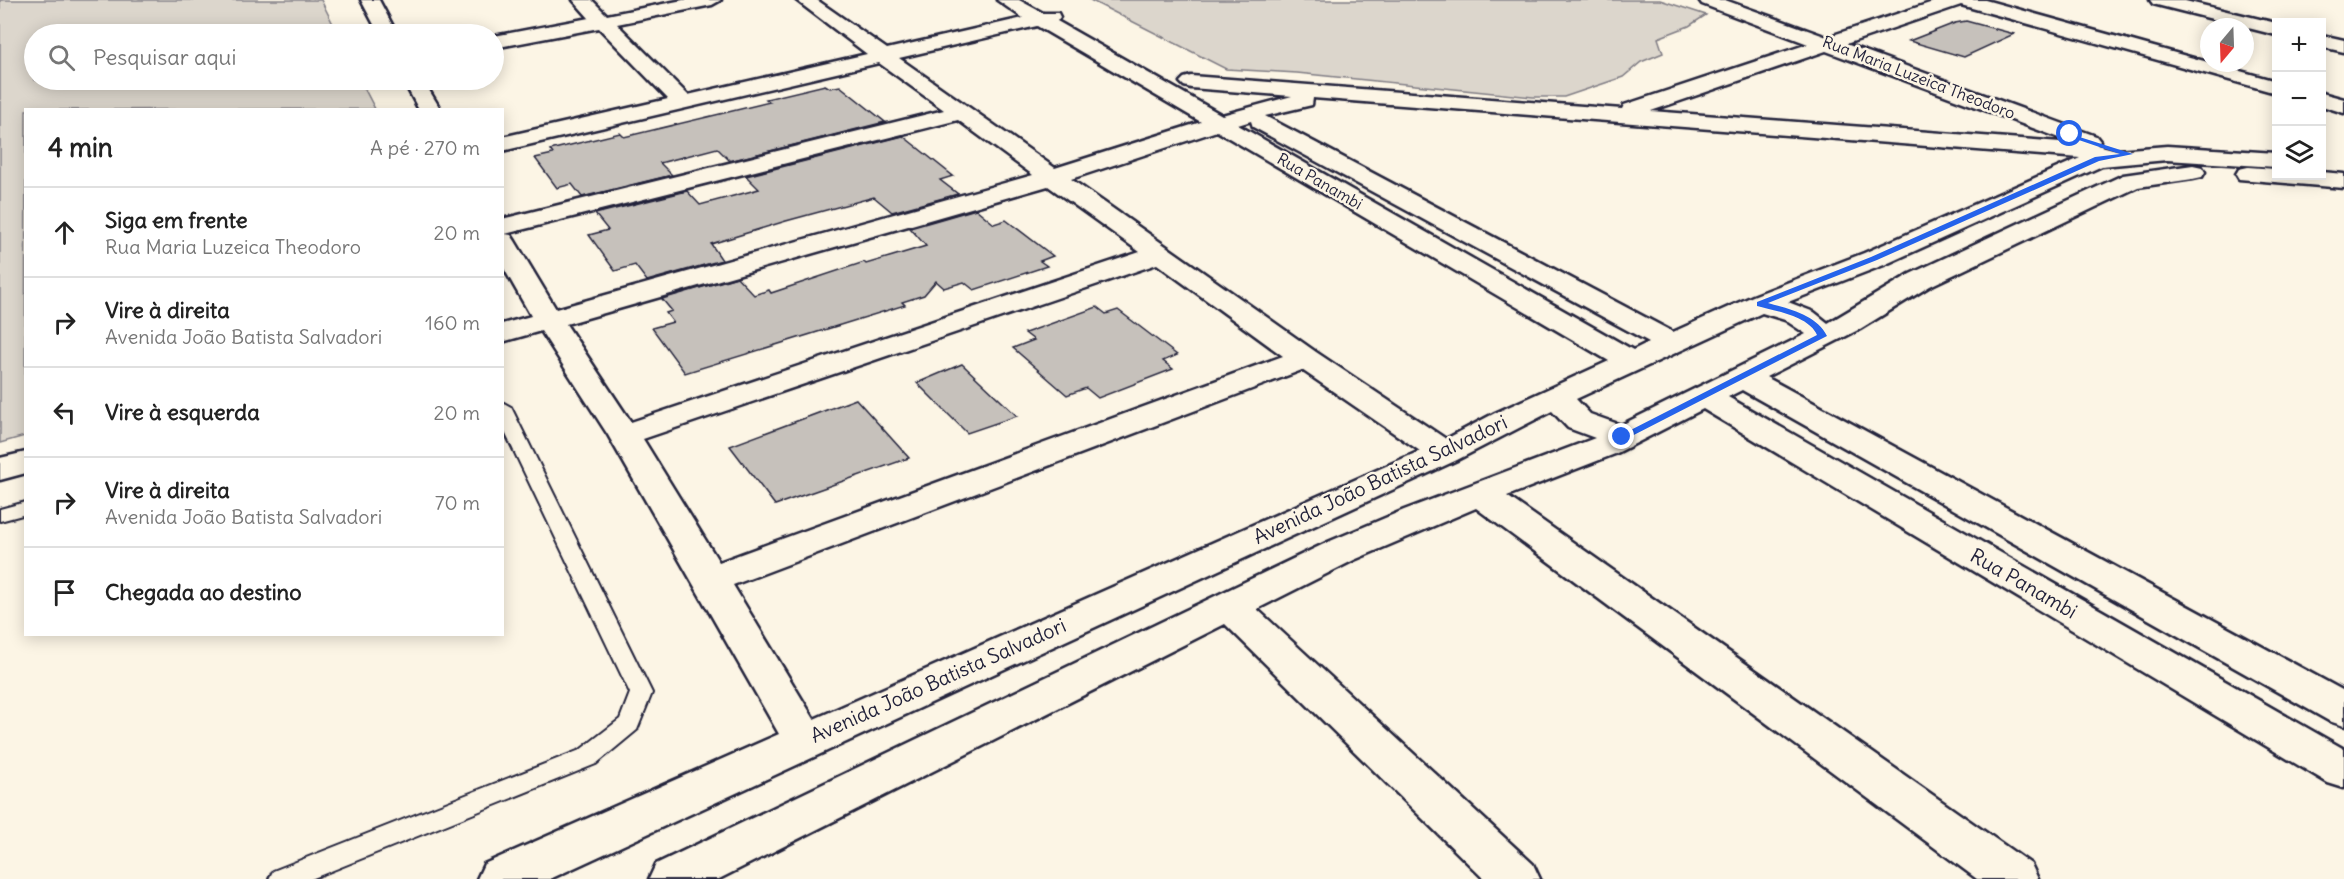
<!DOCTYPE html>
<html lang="pt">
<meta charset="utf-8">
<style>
body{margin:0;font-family:Delius,sans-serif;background:#f6f6f6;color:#222}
.controls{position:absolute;right:18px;top:18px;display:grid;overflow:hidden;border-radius:0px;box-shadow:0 3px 15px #0003}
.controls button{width:54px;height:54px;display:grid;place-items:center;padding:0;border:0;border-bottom:2px solid #e0e0e0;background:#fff;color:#222;font:30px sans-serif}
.compass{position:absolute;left:2200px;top:18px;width:54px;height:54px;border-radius:50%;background:#fff;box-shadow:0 3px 15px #0003;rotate:199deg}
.stop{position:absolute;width:18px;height:18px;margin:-14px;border:4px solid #2563eb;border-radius:50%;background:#fff}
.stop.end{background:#2563eb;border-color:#fff;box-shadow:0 2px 6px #0008}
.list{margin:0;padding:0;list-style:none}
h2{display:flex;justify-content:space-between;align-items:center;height:78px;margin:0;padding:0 24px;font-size:26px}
h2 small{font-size:20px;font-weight:400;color:#767676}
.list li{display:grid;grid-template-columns:39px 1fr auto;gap:18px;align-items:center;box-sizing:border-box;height:90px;padding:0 24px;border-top:2px solid #e0e0e0}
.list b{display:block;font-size:22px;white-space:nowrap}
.list p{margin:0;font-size:20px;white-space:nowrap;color:#767676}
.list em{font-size:20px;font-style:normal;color:#767676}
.icon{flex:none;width:33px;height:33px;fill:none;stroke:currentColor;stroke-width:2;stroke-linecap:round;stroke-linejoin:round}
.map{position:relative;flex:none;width:2344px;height:879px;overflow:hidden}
.search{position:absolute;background:#fff;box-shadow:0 3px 15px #0003;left:24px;top:24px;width:480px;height:66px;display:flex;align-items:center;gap:15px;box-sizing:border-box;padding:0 21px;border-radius:33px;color:#767676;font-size:22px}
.panel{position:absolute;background:#fff;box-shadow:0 3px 15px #0003;left:24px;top:108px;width:480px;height:528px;border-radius:0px}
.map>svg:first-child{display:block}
</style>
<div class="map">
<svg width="2344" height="879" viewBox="0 0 2344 879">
<rect width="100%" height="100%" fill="#fcf5e5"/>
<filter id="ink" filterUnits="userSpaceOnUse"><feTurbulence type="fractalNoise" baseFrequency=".0167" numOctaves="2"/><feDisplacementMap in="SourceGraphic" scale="12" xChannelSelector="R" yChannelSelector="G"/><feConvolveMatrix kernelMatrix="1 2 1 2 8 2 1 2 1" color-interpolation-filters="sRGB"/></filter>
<g filter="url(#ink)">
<g fill="#dcd6cc" stroke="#7f7c84" stroke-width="1.5">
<path d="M0,0h321l17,34h-304v46h326l15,29 -349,1 -1,326 -25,7z"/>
<path d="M1090,0h570l46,15 -17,11 -31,12 5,15 -22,9 -18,15 -59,20h-31l-236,-24 -71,-4z"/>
</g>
<g fill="#c6c1bb" stroke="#22223b" stroke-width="1.5">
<path d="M1966,21l48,13 -50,23 -55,-16 46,-18z"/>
<path d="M825,85l5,3 10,-2 45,36 -155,39 -13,-13 -57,15 12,12 -90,22 -10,-13 -15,4 -22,-30 18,-4 -3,-4 70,-17 4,4 146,-35 -4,-3z"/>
<path d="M903,136l50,40 -13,4 18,14 -66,18 -18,-15 -88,24 -75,23 11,16 -75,21 -12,-16 -20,6 -26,-36 19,-5 -13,-16 92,-23 13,14 59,-16 -13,-13z"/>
<path d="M976,209l18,15 12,-4 47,36 -13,5 7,5 -73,24 -10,-8 -20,6 -8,-7 -12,14 -22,7 3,3 -220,68 -33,-45 21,-6 -7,-9 6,-2 -10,-12 75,-22 17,18 15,-5 2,3 93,-31 2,2 60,-18 -16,-18z"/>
<path d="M1097,307l9,7 12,-4 59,45 -14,6 10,8 -75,29 -12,-10 -19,7 -54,-47 21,-8 -9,-7z"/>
<path d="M962,364l55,52 -50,17 -50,-50z"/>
<path d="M856,399l53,59 -134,47 -45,-59z"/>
</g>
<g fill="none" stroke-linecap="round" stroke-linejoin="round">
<g stroke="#22223b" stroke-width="4">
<g id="lane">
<path d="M502,402l9,5 141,286 -15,37 -41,34 -285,115h-42l4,-8 307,-121 40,-31 10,-26 -128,-267z"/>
<path d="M26,502v12l-26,7v-12z"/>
</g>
</g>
<g stroke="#22223b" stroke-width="5">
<g id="street">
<path d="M361,0h18l18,34h-18z"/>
<path d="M573,0h19l15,15 76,-15h38l-9,5 -95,19 71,71 179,-41 -71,-54h21l70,49 136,-31 -26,-18h22l24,13h15l2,4 -3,4 165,94 70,-19 -101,-8 -7,-2 -4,-4 4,-4 7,-2 431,33 2,-4 184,-61 -106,-40 -3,-4h26l102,37 112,-37h46l291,81v12l-315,-88 -115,39 250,92 4,5 -3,4 20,5 50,-4 109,7v14l-109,-7 -65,6 -218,99 -96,37 26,10 14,11 82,-49 213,-99 70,-10 9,2 3,5 -3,5 -9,2 -55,8 -208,99 -70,43 -94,48 578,314v35l-15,-5 -587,-331 -14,7 616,352v39l-16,-5 -625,-374 -88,45 -108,42 524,368 7,15h-61l-501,-371 -122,52 -97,49 276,255 7,15h-56l-259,-255 -506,255h-70l7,-15 672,-322 76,-32 191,-72 -27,-10 -16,-17 -95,49 -907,419h-73l7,-15 295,-130 -171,-299 -67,-104 -39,11v-18l29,-8 -29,-51v-46l442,-109 -65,-47 -377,88v-14l166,-38 -69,-71 -105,20v-12l95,-18zM1037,26l164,96 -146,46 -156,-110zM1826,51l247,92 -422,-32zM1313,98l767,60 -216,95 -111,43 -80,36 -408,-216 47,-11zM958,120l75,55 -477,134 -41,-68 -4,-6 -6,-1zM1251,121l2,6 396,215 -16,8 -395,-225zM1217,131l392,230 -114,52 -49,26 -130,-87 -245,-173zM1048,186l92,66 -509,170 -65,-98zM1157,264l126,92 -564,206 -76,-123zM1762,313l23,7 21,14 -185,91 -31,-11 -14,-15zM1302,370l118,81 -606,268 -81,-134z"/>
<path d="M2150,0h31l95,23v12l-123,-31z"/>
<path d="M2322,35l22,5v12l-22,-5z"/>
<path d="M403,80h20l18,30h-22z"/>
<path d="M2322,93l22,6v14l-22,-7z"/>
<path d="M2248,167l28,2v7h46v-4l22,2v14l-105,-9 -3,-5 3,-5z"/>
<path d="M26,452v21l-26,7v-22z"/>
</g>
</g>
<use href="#lane" fill="#fcf5e5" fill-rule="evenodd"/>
<use href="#street" fill="#fcf5e5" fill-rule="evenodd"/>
</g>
</g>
<path fill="#2563eb" d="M2067,133l66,21 -34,7 -222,99 -109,43c21,6 49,12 59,33l-201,103 -9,-2 200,-102c-8,-19 -42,-24 -60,-29v-4l114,-45 224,-100 25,-3 -53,-18z"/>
<g text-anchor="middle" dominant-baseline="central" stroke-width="5" stroke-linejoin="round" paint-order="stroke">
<g font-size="16" fill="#22223b" stroke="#fcf5e5">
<text transform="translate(1919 77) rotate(21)">Rua Maria Luzeica Theodoro</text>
<text transform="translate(1320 181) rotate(30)">Rua Panambi</text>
</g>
<g font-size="20" fill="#22223b" stroke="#fcf5e5">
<text transform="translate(1380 479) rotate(-25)">Avenida João Batista Salvadori</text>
<text transform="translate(2024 583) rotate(30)">Rua Panambi</text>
<text transform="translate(938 680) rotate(-24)">Avenida João Batista Salvadori</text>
</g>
</g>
</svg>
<div class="controls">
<button>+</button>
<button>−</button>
<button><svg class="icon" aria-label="layers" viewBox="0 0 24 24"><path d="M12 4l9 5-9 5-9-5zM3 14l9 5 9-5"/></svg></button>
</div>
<svg class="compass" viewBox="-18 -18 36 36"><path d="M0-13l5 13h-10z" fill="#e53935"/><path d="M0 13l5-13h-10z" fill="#767676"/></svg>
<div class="stop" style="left:2070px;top:134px"></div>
<div class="stop end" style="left:1622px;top:437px"></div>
<div class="search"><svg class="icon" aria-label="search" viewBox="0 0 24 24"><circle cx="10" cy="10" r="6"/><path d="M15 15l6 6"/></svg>Pesquisar aqui</div>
<section class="panel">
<h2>4 min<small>A pé · 270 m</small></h2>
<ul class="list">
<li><svg class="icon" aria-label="ahead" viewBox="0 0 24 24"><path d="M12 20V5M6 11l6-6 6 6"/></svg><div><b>Siga em frente</b><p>Rua Maria Luzeica Theodoro</p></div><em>20 m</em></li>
<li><svg class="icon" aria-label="right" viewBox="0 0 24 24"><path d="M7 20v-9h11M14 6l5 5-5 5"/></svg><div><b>Vire à direita</b><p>Avenida João Batista Salvadori</p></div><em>160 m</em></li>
<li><svg class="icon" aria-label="left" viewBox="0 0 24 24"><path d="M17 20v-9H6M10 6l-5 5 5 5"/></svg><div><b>Vire à esquerda</b></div><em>20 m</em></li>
<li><svg class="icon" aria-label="right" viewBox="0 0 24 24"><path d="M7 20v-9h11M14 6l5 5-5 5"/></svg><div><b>Vire à direita</b><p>Avenida João Batista Salvadori</p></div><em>70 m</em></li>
<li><svg class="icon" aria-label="arrive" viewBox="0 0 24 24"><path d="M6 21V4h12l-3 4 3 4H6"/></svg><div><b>Chegada ao destino</b></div></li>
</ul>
</section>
</div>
